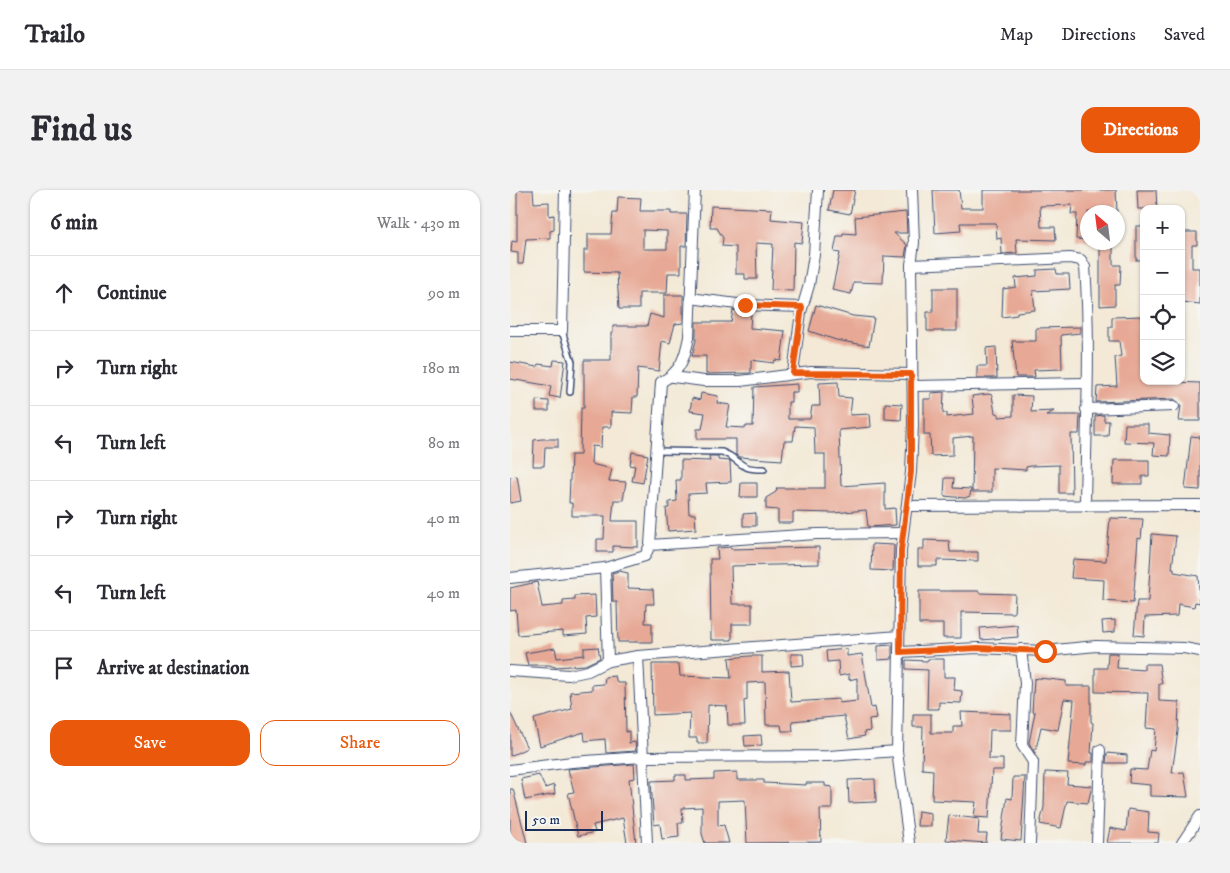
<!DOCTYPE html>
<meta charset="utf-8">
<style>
body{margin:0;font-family:"IM FELL DW Pica",serif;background:#f2f2f3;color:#2b2b33}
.controls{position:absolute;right:15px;top:15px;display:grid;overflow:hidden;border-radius:10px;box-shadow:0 1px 4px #0004}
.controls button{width:45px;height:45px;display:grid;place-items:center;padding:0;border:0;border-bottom:1px solid #e1e1e2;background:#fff;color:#2b2b33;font:25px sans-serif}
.compass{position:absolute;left:570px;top:15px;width:45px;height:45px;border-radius:50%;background:#fff;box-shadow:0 1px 4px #0004;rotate:332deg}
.scale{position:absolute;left:15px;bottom:12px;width:78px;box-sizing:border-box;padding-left:5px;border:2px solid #1b2f5e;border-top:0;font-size:14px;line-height:18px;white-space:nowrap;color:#1b2f5e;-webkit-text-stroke:4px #f6f6f2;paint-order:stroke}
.stop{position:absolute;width:15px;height:15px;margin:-11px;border:4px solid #ea580c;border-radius:50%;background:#fff}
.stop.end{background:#ea580c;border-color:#fff;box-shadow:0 1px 5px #0008}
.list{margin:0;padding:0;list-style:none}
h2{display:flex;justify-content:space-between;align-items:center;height:65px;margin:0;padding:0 20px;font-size:21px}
h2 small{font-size:16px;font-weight:400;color:#7c7c81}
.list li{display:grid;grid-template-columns:32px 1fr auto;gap:15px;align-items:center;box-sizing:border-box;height:75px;padding:0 20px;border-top:1px solid #e1e1e2}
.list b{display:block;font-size:19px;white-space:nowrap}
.list em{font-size:16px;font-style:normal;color:#7c7c81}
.actions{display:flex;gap:10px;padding:15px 20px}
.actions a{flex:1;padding:11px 0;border:1px solid #ea580c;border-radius:15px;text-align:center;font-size:18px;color:#ea580c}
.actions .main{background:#ea580c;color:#fff}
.icon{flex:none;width:28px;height:28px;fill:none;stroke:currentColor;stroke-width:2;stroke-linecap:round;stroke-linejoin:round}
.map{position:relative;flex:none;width:690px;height:653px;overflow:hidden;border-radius:15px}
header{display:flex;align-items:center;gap:30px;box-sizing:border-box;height:70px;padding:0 25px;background:#fff;border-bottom:1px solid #e1e1e2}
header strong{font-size:24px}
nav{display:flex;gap:28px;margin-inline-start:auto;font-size:18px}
.intro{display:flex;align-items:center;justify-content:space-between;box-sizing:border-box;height:120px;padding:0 30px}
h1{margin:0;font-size:35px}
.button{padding:12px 22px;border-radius:15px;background:#ea580c;color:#fff;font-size:18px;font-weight:700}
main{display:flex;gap:30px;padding:0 30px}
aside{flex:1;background:#fff;border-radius:15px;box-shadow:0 1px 4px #0004}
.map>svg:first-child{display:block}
</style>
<header>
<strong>Trailo</strong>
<nav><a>Map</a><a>Directions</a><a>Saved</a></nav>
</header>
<div class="intro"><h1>Find us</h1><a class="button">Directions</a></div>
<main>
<aside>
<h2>6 min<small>Walk · 430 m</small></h2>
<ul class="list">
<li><svg class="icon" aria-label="ahead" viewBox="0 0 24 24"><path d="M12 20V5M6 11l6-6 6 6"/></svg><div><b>Continue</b></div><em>90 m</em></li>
<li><svg class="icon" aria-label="right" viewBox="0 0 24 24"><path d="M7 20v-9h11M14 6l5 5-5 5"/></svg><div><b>Turn right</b></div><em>180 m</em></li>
<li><svg class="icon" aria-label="left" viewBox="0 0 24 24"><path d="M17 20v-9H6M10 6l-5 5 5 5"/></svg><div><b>Turn left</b></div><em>80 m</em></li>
<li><svg class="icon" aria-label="right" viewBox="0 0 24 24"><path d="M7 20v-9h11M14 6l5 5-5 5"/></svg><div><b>Turn right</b></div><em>40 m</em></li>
<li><svg class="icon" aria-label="left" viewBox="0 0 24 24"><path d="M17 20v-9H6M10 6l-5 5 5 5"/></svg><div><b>Turn left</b></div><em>40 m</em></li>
<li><svg class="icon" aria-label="arrive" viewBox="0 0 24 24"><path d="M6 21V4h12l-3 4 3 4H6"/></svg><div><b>Arrive at destination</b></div></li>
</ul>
<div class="actions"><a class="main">Save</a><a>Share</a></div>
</aside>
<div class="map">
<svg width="690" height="653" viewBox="0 0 690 653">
<rect width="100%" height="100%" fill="#f6f6f2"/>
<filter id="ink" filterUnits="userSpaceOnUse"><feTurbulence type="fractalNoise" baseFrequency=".02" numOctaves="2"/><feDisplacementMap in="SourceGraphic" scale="10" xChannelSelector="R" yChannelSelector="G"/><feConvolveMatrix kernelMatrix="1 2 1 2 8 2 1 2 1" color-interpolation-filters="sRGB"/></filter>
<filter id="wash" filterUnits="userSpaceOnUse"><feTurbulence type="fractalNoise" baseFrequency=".0096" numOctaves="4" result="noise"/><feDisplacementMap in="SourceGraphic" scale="20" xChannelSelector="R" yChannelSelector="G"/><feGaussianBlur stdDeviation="1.12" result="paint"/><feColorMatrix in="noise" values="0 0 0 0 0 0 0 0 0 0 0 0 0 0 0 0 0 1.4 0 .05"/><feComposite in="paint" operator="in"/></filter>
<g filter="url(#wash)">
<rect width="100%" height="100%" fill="#f3e9d6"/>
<g id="blocks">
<g fill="#e7a995" fill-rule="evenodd">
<path d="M7,0h16l1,13 15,-1v14l5,-1v15l-4,1v7l-24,1 -3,25h-5v-11l-7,-1 1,-11 5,1z"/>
<path d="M323,0h22l-5,24 -21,-4z"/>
<path d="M423,0h26l2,18h22v-18h133l1,22h-29v28l-12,-1 1,-25h-6l1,-9 -32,1 1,21h14l1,13 -40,-1 1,14 -15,1 -1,-16 -4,1 -1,-16h-36l1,8 -26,2z"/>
<path d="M627,0h19l1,19h-19z"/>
<path d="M108,7l23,1 -1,13h31v3h16l-1,32h-5v27h-13l-1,20h-28v16h-20l-2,-36 -33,-1v-22h4v-16h23l2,-21h4zM133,40l24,1v18h-24z"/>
<path d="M201,16l61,3 -1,10 33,3 -2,21 -8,-1 -1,49 -22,-1 2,-46 -17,-1 1,36h-12v-5h-9v-27l-14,-1 1,-8 -6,-10h-7z"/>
<path d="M396,22l1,21h-13l13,12 -2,12 -21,-1 -1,27 -29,-1 -3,12 -19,-4 8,-37 -6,-1 3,-16h6v-3l13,1 -1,-17z"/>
<rect x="626" y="36" width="8" height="34"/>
<path d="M674,42h13v13h-5v23h8v36l-19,-2v-65h3z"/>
<path d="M590,52h13v23h8l-1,20h-5v20l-15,1z"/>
<path d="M546,79l1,5h12l1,15 -37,2 2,19 -18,2v3l-15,2 1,-28 13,-2 -1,-9 22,-2v-6z"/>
<path d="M423,98h24v43h-30v-19h6z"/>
<path d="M154,105h19v28l-8,1 -5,19 -8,-2 -3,30 -21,-3 -1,29h-4l-1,16 -21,-1v15h-9l-1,20 -9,-1 -1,18 21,5 -3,12 17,1 -3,18h-9l-2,21h26v26l-25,-1v6h-16v-13h7l1,-23h-33v-13h-3l2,-48h9l1,-47h3v-48h27v-27h2v-7h34l3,-12 14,4z"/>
<path d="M306,115l37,11 21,2 -5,28 -33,-6 -27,-9z"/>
<path d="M223,120l18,4 -1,14 35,3 -4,30 -6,-1 -1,3 -23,-3v13l-45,1v-18h-14l4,-15v-19h35z"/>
<path d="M632,126l2,65 56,2v38h-21l2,-16 -7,-6 -78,3 1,-15 20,-1 -2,-29 6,-1 -2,-15h-10v-14h3v-10z"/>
<path d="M570,137v6l-19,2 1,34 -28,1 1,7h-19l-4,-36h24v-13z"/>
<path d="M486,157l1,31h-20v-12h10l-1,-18z"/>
<path d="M44,170l11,1 -5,37 -11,-2 2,-10 -41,-7v-17l27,5 1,-3 15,2z"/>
<path d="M328,192l1,15 13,1 -2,17 20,-1 1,13 -32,3 2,56 44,-3v26l10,-1 1,17 -28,2 -2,-17 -32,3 -41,-1v11h-15v-13l-12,-1v-11l10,-6 1,-4h48v-34h-10l-1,-27 -19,-1 -2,15h-9l-2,19 -43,-3 -3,-2v-16h-39v-10h5l3,-16 -15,-2 2,-13 8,2 1,-7 17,3 -1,7 13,2 -4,22 20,1v-2h7l1,-39 43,-3v8h-6v10h-3v17h22l2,-13h8l-1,-23z"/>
<path d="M434,202l-1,21h4v4l27,-3 -2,-18 16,-2 4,1 3,18 4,1v3l14,-1v-21l19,1 -1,16 23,-1 -8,4h34l-1,19h-8l1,59h-13v-28l-28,1 -5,1v3l-34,-2v24h-20l1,-56 -20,2v17l-22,1 -1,-21h-6v-36h7v-6z"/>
<path d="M26,210l13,1v10h-13z"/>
<path d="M375,213l17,1 -1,16 -16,-1z"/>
<path d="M594,225v6h5l-1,15h-13v-20z"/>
<path d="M615,234h23v9l22,2 -1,21 -16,-1 1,-12 -30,-1z"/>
<path d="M681,246l9,1v53l-15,-1z"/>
<path d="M32,249h16v8h-13l-1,19h-11l1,-26z"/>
<path d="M122,262l16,3 -5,28 -11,-2 3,-15 -5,-1z"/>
<path d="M199,266h9v4l12,1 1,21 -25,1 1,10 -19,1 1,20h6l1,15 -28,2 -2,-23h3v-6l8,-1 -1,-21h5v-20l29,1z"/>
<path d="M604,270h35v16h-7v8h-29z"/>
<path d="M7,286l4,25 -11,2v-26z"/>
<path d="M435,288h9l-1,10 18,1 -1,7 -5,2 -21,-2z"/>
<path d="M231,293h16v14h-17z"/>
<path d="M246,323v13h-13v-12z"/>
<path d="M600,328l33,1 -2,20 -3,-1 -5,65 -30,-2 1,-21 -33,-2 2,-19 33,2z"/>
<path d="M642,344l24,2 -4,32h2v4l24,4 2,27 -5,-1 -1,5 -16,-3 -1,12 -32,1 -1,19 -10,-1 3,-34h11z"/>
<path d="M414,350l25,1 1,11h28v9l-41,-1v6h-19v-17h6z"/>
<path d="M362,354l22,1 -1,26 -22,-1z"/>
<path d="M221,357v2l88,-2v17l-88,2 1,38h20v20h-20v16h-21l-1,-81h8l-1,-11z"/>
<path d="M109,381l9,2v15l25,1 1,15h-8l-1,19h7v19h-34l-1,-40h-4l-1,-29z"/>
<path d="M27,392l5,25 21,-2v-4l12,-1v-4l20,-1 1,22 -10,1 1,16 -24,2v-5l-45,4 -2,-25 -6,1v-23z"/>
<path d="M409,401h60v2l36,1 -1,19 -53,-1v26h-18v-14h-24z"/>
<path d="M605,430v12l-12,1 -1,-12z"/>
<path d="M507,435l1,12 -37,3 -1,-12z"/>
<path d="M382,455v14l-14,1v-14z"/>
<path d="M88,457l2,11 -15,7 -30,2 -6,-2h-21l-3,-12 30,-5 2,10 27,-3v-7z"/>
<path d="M337,459v7l15,-2 9,54 4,-1 2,11 -8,1 1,12 -6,1 1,4 -16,3 -5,-23 -52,5 1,10h-11l-1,-6h-15l-1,-43 -18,1v17l-3,1 1,24h-17l-1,-19 -19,-1 -1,38h-10v-5h-8l1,-25 -37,2 -1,-51h27l1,12 51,2 -2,-20 20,-2h13v16l27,-1 2,31 48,-3v4l18,-2v-23l-8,2v-6l-10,2 -1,-15 -11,1 -1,-11z"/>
<path d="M598,463h10l-1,15 27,2v-6h15l3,20h-3v17l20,1 -1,29 -6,42 12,-1 4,25 -38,-1v-11l-21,-2 1,-14 17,1 3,-20 4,1 2,-22 -10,-1 2,-35 -53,-1v-24h12z"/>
<path d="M281,464h12l1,11 -13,1z"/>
<path d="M418,469h16v18h11l-1,13 8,1 -1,12 -22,-1v7h-12l1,-39 -22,-1v-9l21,1z"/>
<path d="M105,486l2,7h8l1,49 3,-1v12l6,-1 1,9 -30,2 -1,-14 -20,2 -1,-9 -44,14 -6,-27 38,-10 -2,-17 22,-2v-5l12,-1 1,-7z"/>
<path d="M529,488l27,3v5h25v36l2,1 -2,30h2v9h-7v3l-18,-1 6,-64 -10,-1 -6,31 -17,-3 -6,26 -6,-10 6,-31h-3l2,-33z"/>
<path d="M0,522l17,36 -17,8z"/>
<path d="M451,522l50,2v16h-21l-1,29h14v11h-11l-3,48 -15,-1 2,-15 -44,-2 1,-30 -11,-1 1,-42h-10v-13h18v19h22v-7h9z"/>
<path d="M251,545l1,10 -17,1 -1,-10z"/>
<path d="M597,563l20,2v8h-21z"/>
<path d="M124,574l1,14 -6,1 7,64h-9l-4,-25 -30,7 2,7 -17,4 -10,-43 6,-1 -6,-23z"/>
<path d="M227,582v8h27v3l42,2v-2h19v3l7,1v22h-12l1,33 -74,1 -2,-43 -27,1v25l6,-1 5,18h-24l-3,-9v-27l-20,1 1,15h-5l1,14 -17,2 -2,-15 -6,1 -3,-44 24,-1v-5h11v5l28,-1v-6z"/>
<path d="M535,582l23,1 -1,11 25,2 -4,17 -21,-2 -6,27 -21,-4 4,-17z"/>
<path d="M29,585l6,13 9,-3 1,9 -30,6 -4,-21z"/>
<path d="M503,587h12l-4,64 -20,-2 6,-41 5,1z"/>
<path d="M365,589l1,23 -27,1 -1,-23z"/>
<path d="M0,599h3l14,54h-17z"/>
<path d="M618,619l21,3 -1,20 11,1 -1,10h-51l3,-15 16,3z"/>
<path d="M408,621l13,2v13h-14z"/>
<path d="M439,625l30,4 -1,15h9l-1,9 -40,-3z"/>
</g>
</g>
</g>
<g filter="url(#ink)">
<use href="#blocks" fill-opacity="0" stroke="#3b4b70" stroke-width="1"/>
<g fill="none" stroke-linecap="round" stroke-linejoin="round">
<g stroke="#3b4b70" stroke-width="8">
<g id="service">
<path d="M52,141l10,31 -2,30"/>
<path d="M146,261l66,1c21,8 15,18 42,17"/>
</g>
</g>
<g stroke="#3b4b70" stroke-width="12">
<g id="minor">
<path d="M401,75l159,-7 11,2 4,7c6,79 1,159 0,239"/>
<path d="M180,108l55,7 57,2"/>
<path d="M0,141h52l3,-141"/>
<path d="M283,183l8,-61 8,-27 5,-30 4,-65"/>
<path d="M163,187l31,4h36l71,-9 100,2"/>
<path d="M403,196l173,-3"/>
<path d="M576,219l88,-3"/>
<path d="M398,316l292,-1"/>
<path d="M140,355l11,-163c20,-10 24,-25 28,-45l6,-147"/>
<path d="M95,378l3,93 30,-5 261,-20"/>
<path d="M0,388l95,-10 40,-12 5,-11 167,-11 85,-1"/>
<path d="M511,459l4,34 -3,62 11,17 -3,81"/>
<path d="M390,462l78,-4 67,3 51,-5 88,2 16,3"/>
<path d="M128,466l9,187"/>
<path d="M0,481l59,4 19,-4 20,-10"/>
<path d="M0,580l62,-8 70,-5 187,-1 68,-5"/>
<path d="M399,653l-12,-92 4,-201 10,-78 2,-48 -2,-159 3,-22 -2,-53"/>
<path d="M587,653l3,-93"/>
<path d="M672,653l18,-27"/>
</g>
</g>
<use href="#service" stroke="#fff" stroke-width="5"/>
<use href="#minor" stroke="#fff" stroke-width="10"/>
</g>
</g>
<g fill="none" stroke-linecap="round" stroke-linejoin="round" filter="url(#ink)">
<path stroke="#ea580c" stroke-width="6" d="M235,115l57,2 -9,66 118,1v98l-10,78 -1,102 78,-4 67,3"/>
</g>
</svg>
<div class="controls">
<button>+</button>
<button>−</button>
<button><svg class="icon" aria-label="locate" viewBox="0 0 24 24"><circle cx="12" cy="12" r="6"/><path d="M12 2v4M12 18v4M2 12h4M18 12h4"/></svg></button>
<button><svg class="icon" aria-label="layers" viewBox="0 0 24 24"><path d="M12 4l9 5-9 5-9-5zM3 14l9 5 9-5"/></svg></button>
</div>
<svg class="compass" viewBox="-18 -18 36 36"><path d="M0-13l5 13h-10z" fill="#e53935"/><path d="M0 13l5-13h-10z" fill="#7c7c81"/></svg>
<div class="scale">50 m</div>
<div class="stop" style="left:535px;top:461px"></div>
<div class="stop end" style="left:235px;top:115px"></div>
</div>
</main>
